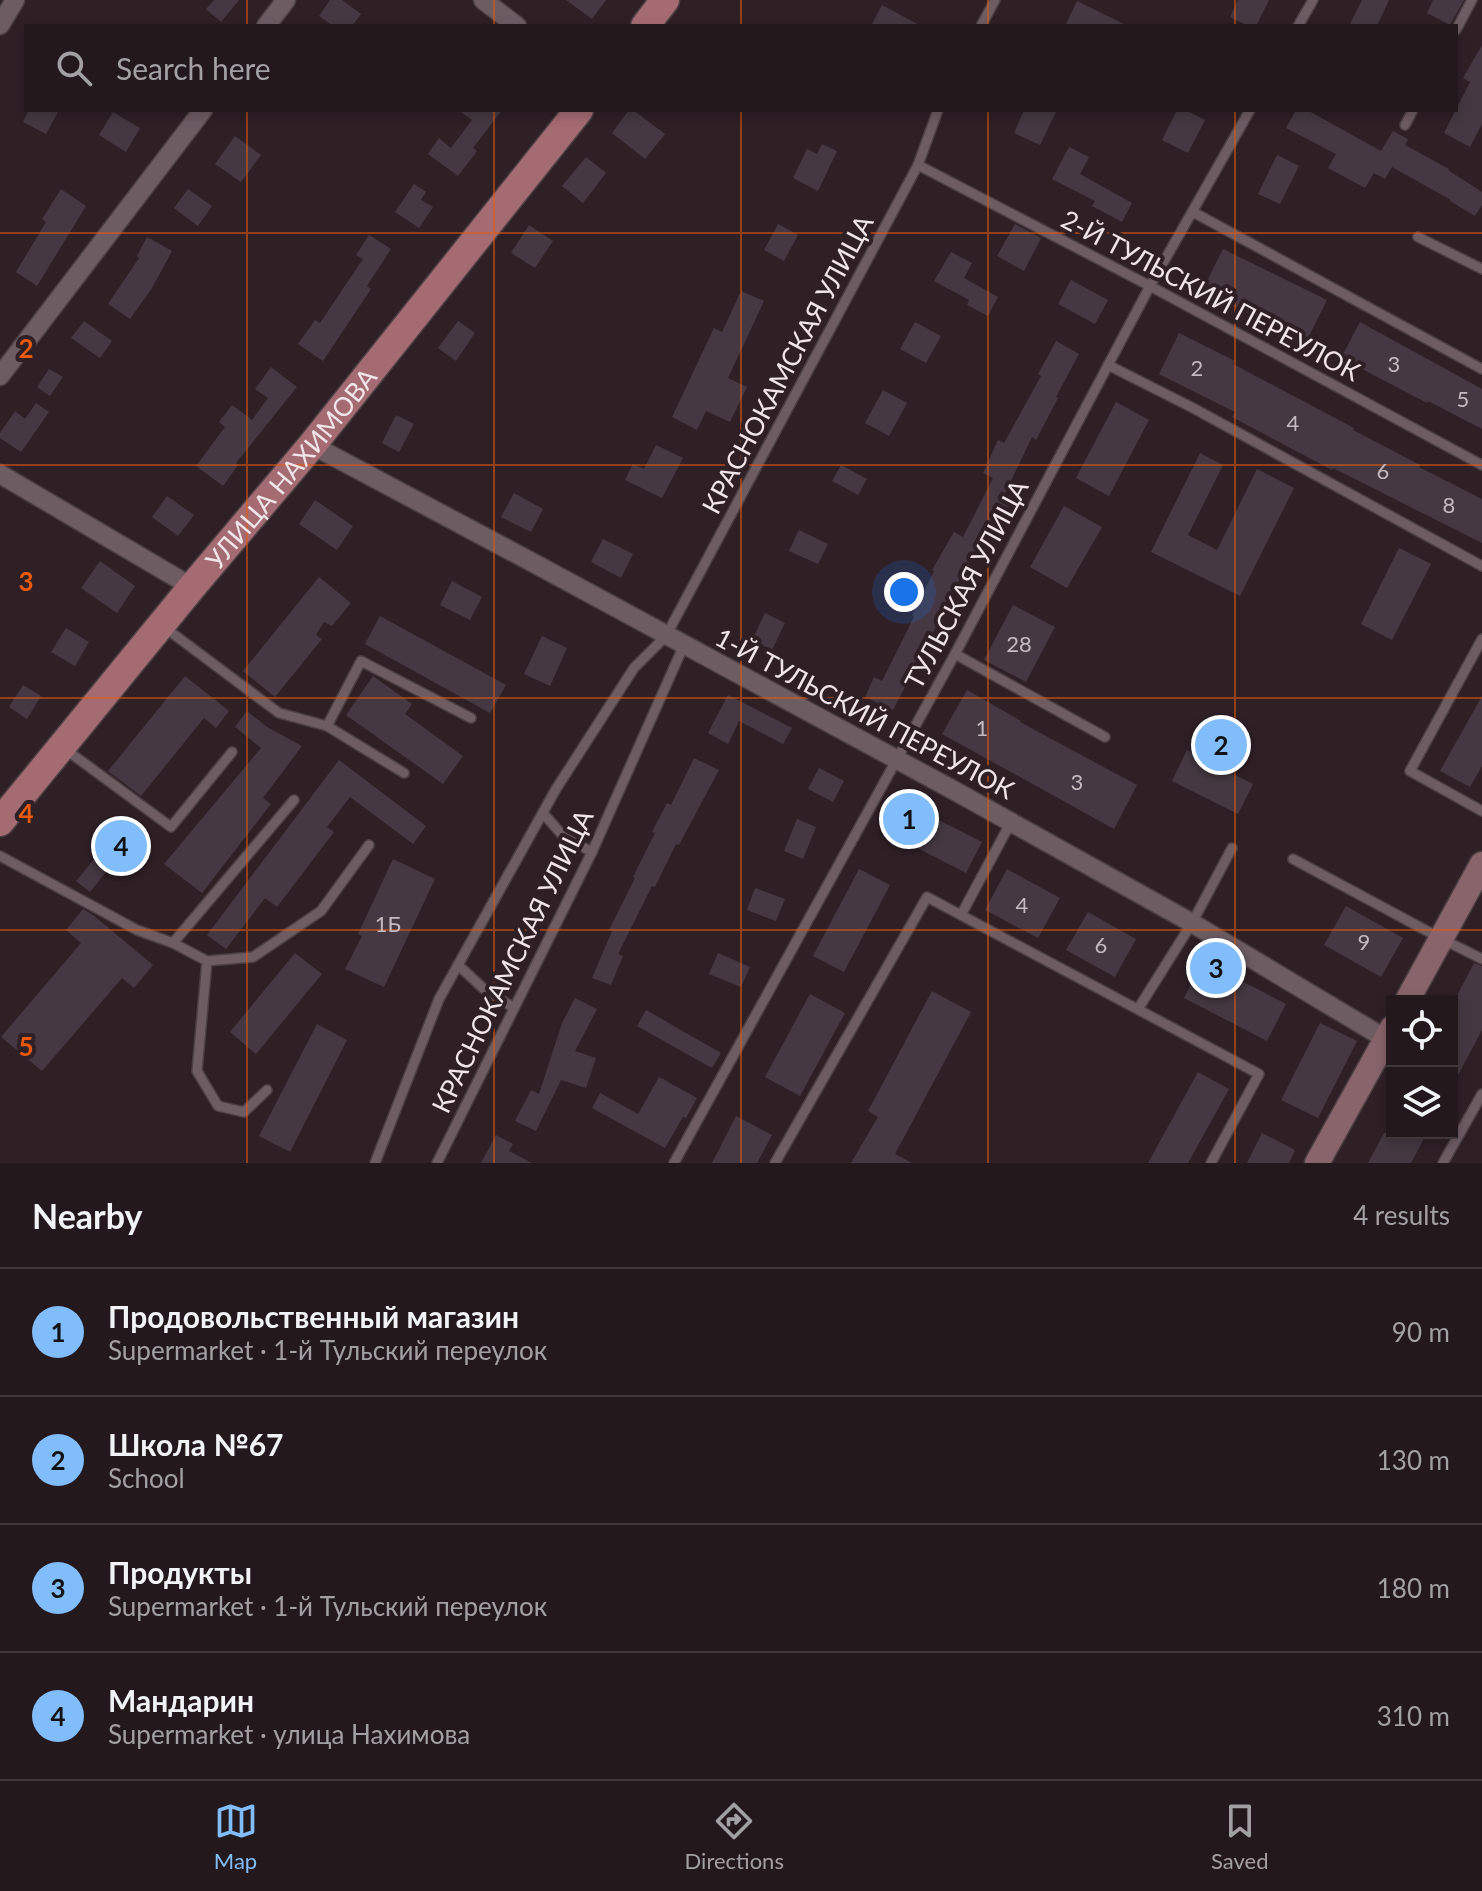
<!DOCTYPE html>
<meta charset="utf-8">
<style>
body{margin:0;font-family:Lato,sans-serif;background:#2b2125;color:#f1f3f6}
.controls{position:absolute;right:24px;bottom:24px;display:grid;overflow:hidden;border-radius:0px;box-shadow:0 4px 12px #0003}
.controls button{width:72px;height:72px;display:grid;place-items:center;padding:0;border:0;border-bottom:2px solid #40373b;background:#23181c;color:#f1f3f6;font:40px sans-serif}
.you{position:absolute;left:904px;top:592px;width:28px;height:28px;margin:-20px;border:6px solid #fff;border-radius:50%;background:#1a73e8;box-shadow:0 0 0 12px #1a73e833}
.badge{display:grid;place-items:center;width:52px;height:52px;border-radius:50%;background:#81bdfa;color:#111;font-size:26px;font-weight:700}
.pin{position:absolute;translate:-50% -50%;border:4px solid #fff;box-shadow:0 2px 8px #0006}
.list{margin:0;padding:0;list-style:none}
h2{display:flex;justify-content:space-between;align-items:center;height:104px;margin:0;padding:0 32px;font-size:34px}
h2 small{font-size:26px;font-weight:400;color:#a3a0a3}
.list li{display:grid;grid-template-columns:52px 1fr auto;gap:24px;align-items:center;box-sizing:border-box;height:128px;padding:0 32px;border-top:2px solid #40373b}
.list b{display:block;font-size:30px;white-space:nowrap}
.list p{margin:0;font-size:26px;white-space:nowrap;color:#a3a0a3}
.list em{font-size:26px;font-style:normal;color:#a3a0a3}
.icon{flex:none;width:44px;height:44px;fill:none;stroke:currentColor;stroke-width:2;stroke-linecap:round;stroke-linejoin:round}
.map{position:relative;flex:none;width:1482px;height:1163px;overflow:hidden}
.search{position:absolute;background:#23181c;box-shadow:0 4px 12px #0003;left:24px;right:24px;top:24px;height:88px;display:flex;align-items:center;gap:20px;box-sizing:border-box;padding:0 28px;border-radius:0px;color:#a3a0a3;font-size:30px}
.sheet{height:616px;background:#23181c}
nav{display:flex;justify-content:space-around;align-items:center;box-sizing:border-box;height:112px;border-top:2px solid #40373b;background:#23181c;font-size:22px;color:#a3a0a3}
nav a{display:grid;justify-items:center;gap:4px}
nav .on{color:#81bdfa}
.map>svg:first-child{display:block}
</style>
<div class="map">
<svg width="1482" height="1163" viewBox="0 0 1482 1163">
<rect width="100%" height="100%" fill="#2f2026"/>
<g fill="#453842">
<path d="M214,0h25l-18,22 -15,-13z"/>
<path d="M330,0h12l19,14 -9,12h-19l-14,-10z"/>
<path d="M566,0h40l-14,19z"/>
<path d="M1238,0h31l-13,26h-8l-18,-9z"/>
<path d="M1362,0h27l-12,26h-28z"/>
<path d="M1433,0h31l-14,25 -23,-12z"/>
<path d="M1077,1l51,25h-63z"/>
<path d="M882,5l39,21h-50z"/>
<path d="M1482,45v79l-12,23 -26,-14 26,-51 -7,-4z"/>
<path d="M29,110h30l-13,24 -23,-12z"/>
<path d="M458,110h44l-29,38 4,3 -19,25 -30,-22 11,-16 12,10 21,-28z"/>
<path d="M629,110h4l32,24 -20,25 -33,-26z"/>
<path d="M1024,110h33l-17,35 -26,-12z"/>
<path d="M1177,110h9l19,10 -17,33 -26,-13z"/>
<path d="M1296,110h11l74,41 12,-20 15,8 -3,6 44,24 -1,1 34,22v13l-7,11 -25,-15 1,-1 -59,-33 -7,12 -11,-6 -9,15 -37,-20 8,-14 -50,-26z"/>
<path d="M113,112l27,16 -14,24 -27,-17z"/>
<path d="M235,136l26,19 -20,27 -26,-18z"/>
<path d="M822,144l15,7 -19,40 -25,-13 14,-29 10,5z"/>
<path d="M1069,147l20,10 -9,17 52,29 -10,19 -30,-16 3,-5 -43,-22z"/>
<path d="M1277,155l22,11 -19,38 -22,-10z"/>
<path d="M586,157l20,16 -23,30 -21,-17z"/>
<path d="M414,184l12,8 -5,8 12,7 -14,21 -24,-16z"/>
<path d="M61,189l25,17 -49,80 -21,-14 30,-50 -4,-3z"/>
<path d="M188,189l24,17 -14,20 -24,-18z"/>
<path d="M778,224l20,11 -14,26 -20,-11z"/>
<path d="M1015,224l26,14 -17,33 -27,-15z"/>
<path d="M529,225l24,16 -18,27 -24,-15z"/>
<path d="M369,235l22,14 -24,37 4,3 -48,72 -25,-17 17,-24 5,3 43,-64 -7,-4z"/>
<path d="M147,237l25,14 -20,37 -22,31 -22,-15 31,-46 -2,-2z"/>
<path d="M1223,249l104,51 -21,42 -104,-51z"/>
<path d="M951,252l21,11 -8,15 34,19 -10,19 -21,-11 2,-5 -35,-19z"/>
<path d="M1071,280l37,20 -13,24 -37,-20z"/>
<path d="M741,291l23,10 -36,77 19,9 -17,35 -24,-11 -9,19 -25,-13 42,-89 8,4z"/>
<path d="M84,321l28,20 -12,17 -29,-20z"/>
<path d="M458,321l17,12 -19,28 -18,-13z"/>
<path d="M915,322l26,14 -15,27 -26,-14z"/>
<path d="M1360,322l122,67v40l-54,-28 -1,2 -86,-45z"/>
<path d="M1179,333l56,28 -2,3 121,64 -1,2 67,35 -1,2 63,32v44l-149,-75 -1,2 -100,-53 3,-5 -76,-38z"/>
<path d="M1056,341l23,13 -23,43 2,1 -22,42 -4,-3 -31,65 8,4 -17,35 -8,-4 -33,58 4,2 -16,32 -3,-2 -43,83 -28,-13 9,-20 8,4 32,-64 -2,-2 22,-44 -2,-1 22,-38 9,5 30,-59 -10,-5 15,-33 6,3 37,-67 -3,-2z"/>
<path d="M271,367l26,20 -61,76 2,2 -15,21 -27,-20 29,-39 -6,-5 13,-17 20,15 16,-22 -13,-9z"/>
<path d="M49,369l14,8 -13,19 -13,-9z"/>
<path d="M883,390l24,13 -18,33 -24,-13z"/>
<path d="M1116,402l33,18 -40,76 -33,-18z"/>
<path d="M36,403l13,9 -28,40 -21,-14v-5l15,-22 10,8z"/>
<path d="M396,415l18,9 -15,28 -17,-9z"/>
<path d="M656,445l27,13 -21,40 -37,-18 8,-16 11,5z"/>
<path d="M1200,453l23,12 -35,70 29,15 40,-81 37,19 -54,108 -89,-44z"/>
<path d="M841,465l26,14 -9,16 -26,-14z"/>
<path d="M514,493l29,16 -12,23 -30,-15z"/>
<path d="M167,496l27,19 -16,21 -26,-19z"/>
<path d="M315,500l38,26 -16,24 -38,-26z"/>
<path d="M1064,506l38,21 -35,61 -37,-21z"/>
<path d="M799,530l29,14 -10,20 -29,-13z"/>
<path d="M603,539l30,15 -12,24 -30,-16z"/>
<path d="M1399,548l32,16 -39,76 -31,-16z"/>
<path d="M100,561l35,25 -18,27 -36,-25z"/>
<path d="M319,577l32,26 -19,23 -8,-4 -8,13 6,4 -47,58 -32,-26z"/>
<path d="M452,581l30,16 -12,23 -30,-15z"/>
<path d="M1013,605l42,22 -29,55 -42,-22z"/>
<path d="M765,613l20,10 -13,27 -20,-10z"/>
<path d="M380,616l126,69 -16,28 -125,-69z"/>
<path d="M66,628l23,14 -14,24 -24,-14z"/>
<path d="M542,636l25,12 -17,38 -26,-12z"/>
<path d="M185,676l44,35 -13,17 -12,-10 -63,78 -33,-25z"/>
<path d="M373,676l39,28 -7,10 58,42 -20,28 -97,-69z"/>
<path d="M23,685l18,11 -14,23 -18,-12z"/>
<path d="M967,690l54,31 -1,1 117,63 -23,44 -172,-95z"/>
<path d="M728,695l64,33 -9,16 -44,-23 -11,23 -20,-11z"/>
<path d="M1482,696v70l-12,21 -30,-16z"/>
<path d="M247,711l20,16 35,19 -39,52 8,6 -69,89 -38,-29 97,-116 -26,-21z"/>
<path d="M1187,750l66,34 -15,30 -66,-33z"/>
<path d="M694,758l25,12 -40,75 -3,-1 -21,43 -3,-1 -34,68 5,2 -12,29 -19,-7 20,-47 -3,-1 26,-52 -2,-1 22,-44 -3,-1 15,-29 4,2z"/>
<path d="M339,760l87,66 -13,18 -63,-47 -23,30 7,5 -57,75 -12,-9 -39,51 -19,-14z"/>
<path d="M819,768l25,13 -11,21 -25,-13z"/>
<path d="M907,804l75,38 -16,31 -74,-38z"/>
<path d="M129,817l15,12 -33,41 -2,-2 -19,24 -14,-11z"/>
<path d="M797,819l19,8 -13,32 -19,-8z"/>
<path d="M393,859l42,20 -51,108 -39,-18 17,-33 -4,-2z"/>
<path d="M859,869l31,16 -46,87 -31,-16z"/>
<path d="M1007,869l53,29 -22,40 -53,-28z"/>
<path d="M755,888l30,11 -9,22 -29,-11z"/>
<path d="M1346,906l57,32 -22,39 -57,-32z"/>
<path d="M83,909l10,6 60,50 -19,23 -12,-10 -80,93 -41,-34 80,-94 -15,-13z"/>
<path d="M1088,912l48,27 -21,38 -49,-27z"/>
<path d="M295,953l27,21 -66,80 -26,-22z"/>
<path d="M718,953l32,14 -9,20 -32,-13z"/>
<path d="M1203,961l83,43 -19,37 -83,-43z"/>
<path d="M1474,963l8,3v64l-30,56v-81z"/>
<path d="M932,991l39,21 -76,142 17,9h-61l27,-46 -10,-6z"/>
<path d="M810,994l35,19 -45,83 -35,-19z"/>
<path d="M575,998l22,11 -22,42 21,7 -10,30 -25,-8 -25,51 -21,-10 16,-31 8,4 23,-71z"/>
<path d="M646,1010l75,43 -9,15 -75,-42z"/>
<path d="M1320,1023l37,18 -39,77 -37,-18z"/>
<path d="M317,1024l30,16 -57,112 -31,-16z"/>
<path d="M1198,1072l31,17 -41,74h-40z"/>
<path d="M659,1077l38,21 -11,20 -3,-1 -18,31 -73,-40 8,-15 38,21z"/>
<path d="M736,1116l36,19 -15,28h-45z"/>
<path d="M1262,1133l33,17 -6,13h-42z"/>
<path d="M1384,1133h43l-16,30h-43z"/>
<path d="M496,1135l17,9 -4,7 23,12h-51z"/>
</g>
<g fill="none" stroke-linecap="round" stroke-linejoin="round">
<g stroke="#4b3f43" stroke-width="12">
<g id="lane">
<path d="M981,26l14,-26"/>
<path d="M1298,26l15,-26"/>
<path d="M1456,30l16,-30"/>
<path d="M1405,125l8,-15"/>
<path d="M918,165l232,121 332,179"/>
<path d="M1193,212l289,157"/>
<path d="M1418,237l64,32"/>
<path d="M1108,365l85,43 289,158"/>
<path d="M164,627l115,86 48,13 77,47"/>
<path d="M1482,639l-72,132 72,40"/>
<path d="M955,654l150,83"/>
<path d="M327,726l34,-65 110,57"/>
<path d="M65,749l106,78 61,-75"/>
<path d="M543,813l21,24 28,15"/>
<path d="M0,856l137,74 36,13 34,18 -10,110 21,35 26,6 23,-22"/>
<path d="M1293,859l149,80 40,20"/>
<path d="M961,915l50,-93"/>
<path d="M173,943l121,-143"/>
<path d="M207,961l46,-4 68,-46 48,-66"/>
<path d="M458,965l26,24 30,19"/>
<path d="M1138,1009l54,-86 40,-75"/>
<path d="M375,1163l64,-164 117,-210 78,-121 32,-32 252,-471 20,-55"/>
<path d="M437,1163l155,-311 92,-207"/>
<path d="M674,1163l281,-509 195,-368 100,-176"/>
<path d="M775,1163l152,-266 332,177 -48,89"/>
<path d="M1443,1163l39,-69"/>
</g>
</g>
<g stroke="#4b3f43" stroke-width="21">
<g id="street">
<path d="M483,0l34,26"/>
<path d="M0,25l15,-25"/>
<path d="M266,26l20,-26"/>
<path d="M0,376l203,-266"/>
<path d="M312,445l229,122 414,224 237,132 194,116"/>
<path d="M0,474l192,113"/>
</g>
</g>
<g stroke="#4b3f43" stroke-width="27">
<g id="secondary">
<path d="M1407,1001l75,-137"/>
<path d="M1317,1163l75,-135"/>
</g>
</g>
<g stroke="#4b3f43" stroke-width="31">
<g id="primary">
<path d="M645,26l20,-26"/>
<path id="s1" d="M0,822l192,-235 120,-142 267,-335"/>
</g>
</g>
<use href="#lane" stroke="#6e5c63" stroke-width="9"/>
<use href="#street" stroke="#6e5c63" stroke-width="18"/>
<use href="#secondary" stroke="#89646b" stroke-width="24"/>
<use href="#primary" stroke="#a56b73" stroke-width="28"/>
</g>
<path fill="none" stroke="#e8590c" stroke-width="2" stroke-opacity="0.55" d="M247,0v26M494,0v26M741,0v26M988,0v26M1235,0v26M247,110v1053M494,110v1053M741,110v1053M988,110v1053M1235,110v1053M0,233h1482M0,465h1482M0,698h1482M0,930h1482"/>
<g text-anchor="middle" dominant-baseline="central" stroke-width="8" stroke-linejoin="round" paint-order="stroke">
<g font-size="22" fill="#c5babf">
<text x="1394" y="363">3</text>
<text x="1197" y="367">2</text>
<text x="1463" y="398">5</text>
<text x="1293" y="422">4</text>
<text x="1383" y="470">6</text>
<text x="1449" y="504">8</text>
<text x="1019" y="643">28</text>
<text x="982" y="727">1</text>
<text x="1077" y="781">3</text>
<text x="1022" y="904">4</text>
<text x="388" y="923">1Б</text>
<text x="1364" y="941">9</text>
<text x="1101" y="944">6</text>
</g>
<g font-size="26" fill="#f0e6e9" stroke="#2f2026">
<text transform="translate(1211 295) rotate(28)">2-Й ТУЛЬСКИЙ ПЕРЕУЛОК</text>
<text transform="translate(787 364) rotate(-62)">КРАСНОКАМСКАЯ УЛИЦА</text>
<text stroke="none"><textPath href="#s1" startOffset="458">УЛИЦА НАХИМОВА</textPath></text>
<text transform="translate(966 584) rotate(-62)">ТУЛЬСКАЯ УЛИЦА</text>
<text transform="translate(865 713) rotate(28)">1-Й ТУЛЬСКИЙ ПЕРЕУЛОК</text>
<text transform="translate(512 961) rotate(-64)">КРАСНОКАМСКАЯ УЛИЦА</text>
</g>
</g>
<g font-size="26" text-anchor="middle" font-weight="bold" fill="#e8590c" stroke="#2f2026" stroke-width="8" stroke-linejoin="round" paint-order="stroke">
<text x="26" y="358">2</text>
<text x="26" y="591">3</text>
<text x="26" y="823">4</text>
<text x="26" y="1056">5</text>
</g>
</svg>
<div class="controls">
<button><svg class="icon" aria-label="locate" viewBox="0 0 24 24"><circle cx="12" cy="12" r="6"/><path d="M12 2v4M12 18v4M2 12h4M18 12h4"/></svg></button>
<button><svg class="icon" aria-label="layers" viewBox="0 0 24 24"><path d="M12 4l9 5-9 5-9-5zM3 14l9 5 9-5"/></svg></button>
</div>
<div class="you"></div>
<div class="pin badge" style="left:909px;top:819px">1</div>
<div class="pin badge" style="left:1221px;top:745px">2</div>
<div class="pin badge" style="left:1216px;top:968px">3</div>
<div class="pin badge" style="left:121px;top:846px">4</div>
<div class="search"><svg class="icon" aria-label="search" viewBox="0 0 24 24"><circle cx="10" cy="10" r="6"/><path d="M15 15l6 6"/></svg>Search here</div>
</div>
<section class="sheet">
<h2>Nearby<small>4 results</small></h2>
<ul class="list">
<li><span class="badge">1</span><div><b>Продовольственный магазин</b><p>Supermarket · 1-й Тульский переулок</p></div><em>90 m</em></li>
<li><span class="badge">2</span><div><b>Школа №67</b><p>School</p></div><em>130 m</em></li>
<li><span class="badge">3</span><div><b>Продукты</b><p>Supermarket · 1-й Тульский переулок</p></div><em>180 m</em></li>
<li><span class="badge">4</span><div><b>Мандарин</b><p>Supermarket · улица Нахимова</p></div><em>310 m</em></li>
</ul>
</section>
<nav>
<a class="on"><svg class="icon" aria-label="map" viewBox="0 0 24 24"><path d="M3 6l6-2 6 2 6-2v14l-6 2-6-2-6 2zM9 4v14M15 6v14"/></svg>Map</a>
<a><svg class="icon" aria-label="directions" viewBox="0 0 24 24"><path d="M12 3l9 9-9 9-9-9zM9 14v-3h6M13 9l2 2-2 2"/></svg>Directions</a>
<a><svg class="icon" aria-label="saved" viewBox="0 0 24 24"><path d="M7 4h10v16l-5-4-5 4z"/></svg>Saved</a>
</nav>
